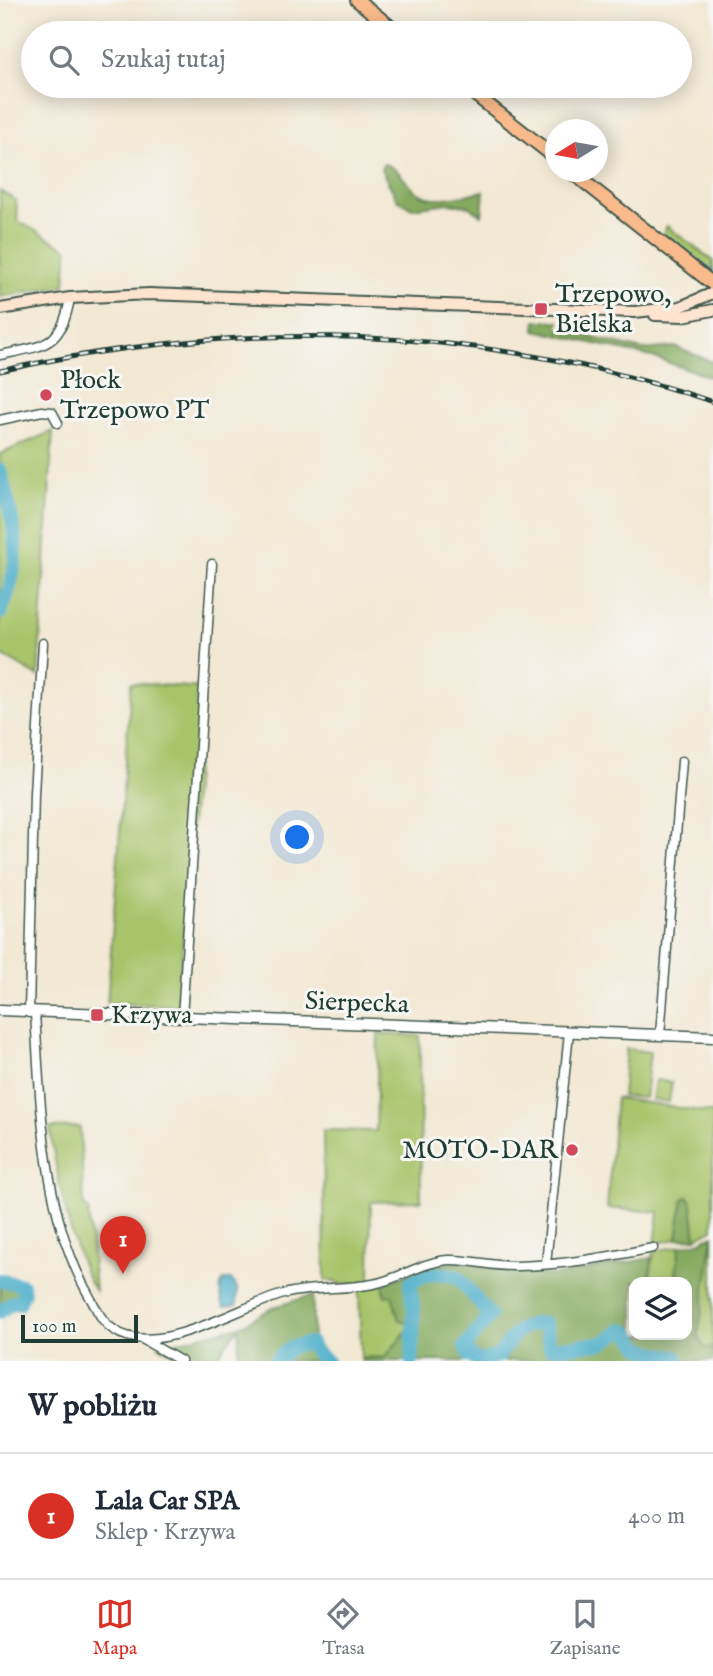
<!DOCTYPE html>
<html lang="pl">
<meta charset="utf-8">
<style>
body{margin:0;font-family:"IM FELL English",serif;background:#f2f2f3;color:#1f2937}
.controls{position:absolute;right:21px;bottom:21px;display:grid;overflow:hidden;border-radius:14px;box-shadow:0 4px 18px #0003}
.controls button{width:63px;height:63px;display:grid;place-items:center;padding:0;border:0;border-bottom:2px solid #e0e1e3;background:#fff;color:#1f2937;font:35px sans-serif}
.compass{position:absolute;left:545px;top:119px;width:63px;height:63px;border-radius:50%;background:#fff;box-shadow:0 4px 18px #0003;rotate:259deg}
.scale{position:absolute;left:21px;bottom:18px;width:117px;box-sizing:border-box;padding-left:7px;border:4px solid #1f3d34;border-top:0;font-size:19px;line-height:24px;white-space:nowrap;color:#1f3d34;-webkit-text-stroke:5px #f6f6f2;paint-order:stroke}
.you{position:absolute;left:298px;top:838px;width:24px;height:24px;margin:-18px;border:5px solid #fff;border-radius:50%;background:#1a73e8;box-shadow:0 0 0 10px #1a73e833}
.badge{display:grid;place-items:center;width:46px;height:46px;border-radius:50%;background:#d93025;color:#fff;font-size:23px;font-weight:700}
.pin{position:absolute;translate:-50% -58px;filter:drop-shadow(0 2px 4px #0008)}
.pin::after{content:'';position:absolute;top:37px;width:24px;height:21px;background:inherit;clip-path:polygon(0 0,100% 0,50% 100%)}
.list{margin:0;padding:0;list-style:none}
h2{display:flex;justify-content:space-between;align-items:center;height:91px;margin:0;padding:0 28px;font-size:30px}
h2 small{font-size:23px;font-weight:400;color:#747a83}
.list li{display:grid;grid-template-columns:46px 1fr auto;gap:21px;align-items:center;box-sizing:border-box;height:126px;padding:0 28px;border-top:2px solid #e0e1e3}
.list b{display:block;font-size:26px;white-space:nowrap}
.list p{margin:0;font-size:23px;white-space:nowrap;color:#747a83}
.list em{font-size:23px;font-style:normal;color:#747a83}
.icon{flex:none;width:38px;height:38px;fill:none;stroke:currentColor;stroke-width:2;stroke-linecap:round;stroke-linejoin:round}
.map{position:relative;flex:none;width:713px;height:1361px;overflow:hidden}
.search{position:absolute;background:#fff;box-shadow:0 4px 18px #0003;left:21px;right:21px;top:21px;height:77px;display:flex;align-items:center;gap:18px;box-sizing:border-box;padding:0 24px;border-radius:38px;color:#747a83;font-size:26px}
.sheet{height:217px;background:#fff}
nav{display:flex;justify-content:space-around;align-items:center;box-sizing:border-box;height:98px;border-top:2px solid #e0e1e3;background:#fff;font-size:19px;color:#747a83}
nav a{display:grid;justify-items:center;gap:4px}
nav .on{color:#d93025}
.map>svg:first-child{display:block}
</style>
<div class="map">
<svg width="713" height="1361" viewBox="0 0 713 1361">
<rect width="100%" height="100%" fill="#f6f6f2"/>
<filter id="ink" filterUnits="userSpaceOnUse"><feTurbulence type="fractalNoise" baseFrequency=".0143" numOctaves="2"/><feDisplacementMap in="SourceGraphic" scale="14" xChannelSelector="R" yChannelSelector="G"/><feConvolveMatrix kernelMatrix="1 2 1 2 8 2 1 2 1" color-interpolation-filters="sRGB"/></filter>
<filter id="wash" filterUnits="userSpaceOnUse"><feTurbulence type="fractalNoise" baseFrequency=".00686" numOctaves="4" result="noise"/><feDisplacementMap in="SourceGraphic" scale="28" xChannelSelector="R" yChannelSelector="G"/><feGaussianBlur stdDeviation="1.57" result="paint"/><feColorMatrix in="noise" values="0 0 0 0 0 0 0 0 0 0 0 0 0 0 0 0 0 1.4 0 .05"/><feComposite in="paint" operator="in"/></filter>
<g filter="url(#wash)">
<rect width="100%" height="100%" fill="#f2e8d3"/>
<g fill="#a7c46b" stroke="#638050" stroke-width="2">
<path d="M0,191l16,9 2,21 50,28 -3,36 -65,12z"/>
<path d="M667,226l46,35v15l-51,-40z"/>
<path d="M53,431l-15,245 -38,-22v-200z"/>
<path d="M131,683l70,5 -23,318 -71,-3z"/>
<path d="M378,1034l42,2 1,165 -50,1 -1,81 -27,1 -18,-4 -2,-150 53,1z"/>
<path d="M626,1049l24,3 -5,46 -23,-2z"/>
<path d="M655,1080l17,2 -3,20 -17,-2z"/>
<path d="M616,1098l97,15v116l-17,9 -4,-34 -9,-4 -6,39 -22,5 4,-32 -52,-4z"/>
<path d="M80,1127l4,80 4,1 7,83c-22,-32 -40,-123 -45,-163z"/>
<path d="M713,1236v111l-9,2 -6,-14z"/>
<path d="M680,1246l-5,36h-26l5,-31z"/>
<path d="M383,1284l9,11 7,25 11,2 1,4 -26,31 -24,1 -2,-70z"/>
</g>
<g fill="#85aa5f" stroke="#52744a" stroke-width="2">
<path d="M383,164c19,3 23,24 39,31 17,8 44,-1 62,-4l-2,24 -14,-9 -19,-3 -37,5 -15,-9 -16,-30z"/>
<path d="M536,321h23l-1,8 84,21 33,-3 38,15v16l-61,-21 -117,-27z"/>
<path d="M688,1197l4,7 4,34 -19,1 6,-40z"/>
<path d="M713,1235l-15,100 6,13 9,-1v14h-34v-5l-38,-11 -10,-15c-16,-5 -16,5 -27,12l-40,6 -13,-3 -1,-13 -6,-11c-24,1 -35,14 -45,34l-19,4 -9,-4 -3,-12 24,-28 -33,-41c-19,-7 -37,-2 -52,9l4,19 -1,20 -11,-2 -7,-25 -7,1 -2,-12 50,-20 27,-2 93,14 99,-18 -3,24h-15v53h53v-53h-12l5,-36 19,-4z"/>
<path d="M440,1276l18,3 31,37 -20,18 -6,12 5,10 7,5h-62l4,-17 -4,-59 8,-8z"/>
<path d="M0,1282l19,4 4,12 -4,3h-8l-11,9z"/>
<path d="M313,1295v46l-23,5 -18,15h-34l1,-34 -25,34h-23l-32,-15 81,-20 34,-19z"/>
<path d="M542,1325l5,8 2,15 5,2 50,-4 19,-15 22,21 31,8 -187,1c24,-4 16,-34 53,-36z"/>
<path d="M411,1326l2,18 -4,17h-48v-3l24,-1z"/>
<path d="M310,1345l3,9 10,7h-45l14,-13z"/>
</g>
<path fill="#49adc9" stroke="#34757e" stroke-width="2" d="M224,1280h7l7,10 -1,15 -13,2c-3,-8 -6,-21 0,-27z"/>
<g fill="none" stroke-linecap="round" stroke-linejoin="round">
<path stroke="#49adc9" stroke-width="2.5" d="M668,237l45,35"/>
<g stroke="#49adc9" stroke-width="14">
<path d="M0,470c14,56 26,87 0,143"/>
<path d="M0,1280l22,5 2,7 -5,12 -6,-2 -13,10"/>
<path d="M275,1361l16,-14 20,-4 3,8 13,10"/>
<path d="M412,1361l2,-50 -4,-27c15,-12 29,-12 48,-7l32,39 -25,30 5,10 9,5"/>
<path d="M480,1361l19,-5c13,-19 21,-35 46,-32l5,23 3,1 50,-5 20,-14c9,4 9,9 15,16 9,8 27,9 38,12l1,4"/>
</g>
</g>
</g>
<g filter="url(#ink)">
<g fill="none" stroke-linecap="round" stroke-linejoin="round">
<g stroke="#3f574c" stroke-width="11">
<g id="minor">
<path d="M0,355c44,-9 62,-8 70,-57"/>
<path d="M0,420l42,-9 10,1 6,11"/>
<path d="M29,1013l5,-220 9,-150"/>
<path d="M35,1013c6,96 7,203 57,288 6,11 11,22 22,29 44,30 127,-25 170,-36 30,-8 60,-4 89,-10 27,-5 48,-22 75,-24 23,-1 45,7 69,6 46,-1 91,-9 136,-18"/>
<path d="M182,1017l30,-453"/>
<path d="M660,1035l22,-274"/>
<path d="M546,1264l23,-232"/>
<path d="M142,1339l39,22"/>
</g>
</g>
<g stroke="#3f574c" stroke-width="13">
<path id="tertiary" d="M0,1010l713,27"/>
</g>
<g stroke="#3f574c" stroke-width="14">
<g id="secondary">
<path d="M0,309l70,-11 79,-4 486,18 45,-5 33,-14"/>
<path d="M655,315l28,1 30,-6"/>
</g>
</g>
<g stroke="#3f574c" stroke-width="16">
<g id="primary">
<path d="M357,0l41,33"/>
<path d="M464,86l92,72"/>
<path d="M572,172l141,112"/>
</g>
</g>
<use href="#minor" stroke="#fff" stroke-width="8"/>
<use href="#tertiary" stroke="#fff" stroke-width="10"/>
<use href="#secondary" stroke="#fde4d1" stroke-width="10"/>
<use href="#primary" stroke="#fabb8c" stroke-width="12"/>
<g stroke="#1f3d34" stroke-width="5">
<path id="rail" d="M0,371c237,-53 482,-47 713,31"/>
</g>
<use href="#rail" stroke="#f6f6f2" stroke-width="2.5" stroke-dasharray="8" stroke-linecap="butt"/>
</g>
</g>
<g fill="#d1495b" stroke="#f6f6f2" stroke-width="2.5">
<rect x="534" y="302" width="14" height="14" rx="3.5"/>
<circle cx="46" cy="395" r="7"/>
<rect x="90" y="1008" width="14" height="14" rx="3.5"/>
<circle cx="572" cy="1150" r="7"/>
</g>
<g text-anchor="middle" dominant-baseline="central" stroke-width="6" stroke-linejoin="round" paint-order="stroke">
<g font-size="26" fill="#1f3d34" stroke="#f6f6f2" text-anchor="start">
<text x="555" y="294">Trzepowo,<tspan x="555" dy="30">Bielska</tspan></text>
<text x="60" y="380">Płock<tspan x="60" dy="30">Trzepowo PT</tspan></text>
<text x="111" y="1015">Krzywa</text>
<text x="558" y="1150" text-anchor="end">MOTO-DAR</text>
</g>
<g font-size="26" fill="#1f3d34" stroke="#f6f6f2">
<text transform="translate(357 1003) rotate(2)">Sierpecka</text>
</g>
</g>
</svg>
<div class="controls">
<button><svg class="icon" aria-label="layers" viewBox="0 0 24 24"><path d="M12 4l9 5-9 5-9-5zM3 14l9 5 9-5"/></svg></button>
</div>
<svg class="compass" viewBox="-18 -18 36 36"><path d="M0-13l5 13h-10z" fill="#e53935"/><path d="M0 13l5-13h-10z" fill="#747a83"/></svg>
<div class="scale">100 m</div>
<div class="you"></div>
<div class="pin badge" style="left:123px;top:1274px">1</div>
<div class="search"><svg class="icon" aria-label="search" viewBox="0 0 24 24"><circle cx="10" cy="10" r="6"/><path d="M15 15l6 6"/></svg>Szukaj tutaj</div>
</div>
<section class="sheet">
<h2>W pobliżu<small></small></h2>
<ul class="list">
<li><span class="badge">1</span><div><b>Lala Car SPA</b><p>Sklep · Krzywa</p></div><em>400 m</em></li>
</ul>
</section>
<nav>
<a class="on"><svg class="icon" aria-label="map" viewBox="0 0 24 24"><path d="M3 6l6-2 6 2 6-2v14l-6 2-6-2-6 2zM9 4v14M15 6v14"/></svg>Mapa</a>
<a><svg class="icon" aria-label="directions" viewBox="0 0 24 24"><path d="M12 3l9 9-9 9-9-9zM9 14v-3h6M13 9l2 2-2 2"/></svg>Trasa</a>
<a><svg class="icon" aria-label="saved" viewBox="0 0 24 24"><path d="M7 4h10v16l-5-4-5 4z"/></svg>Zapisane</a>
</nav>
